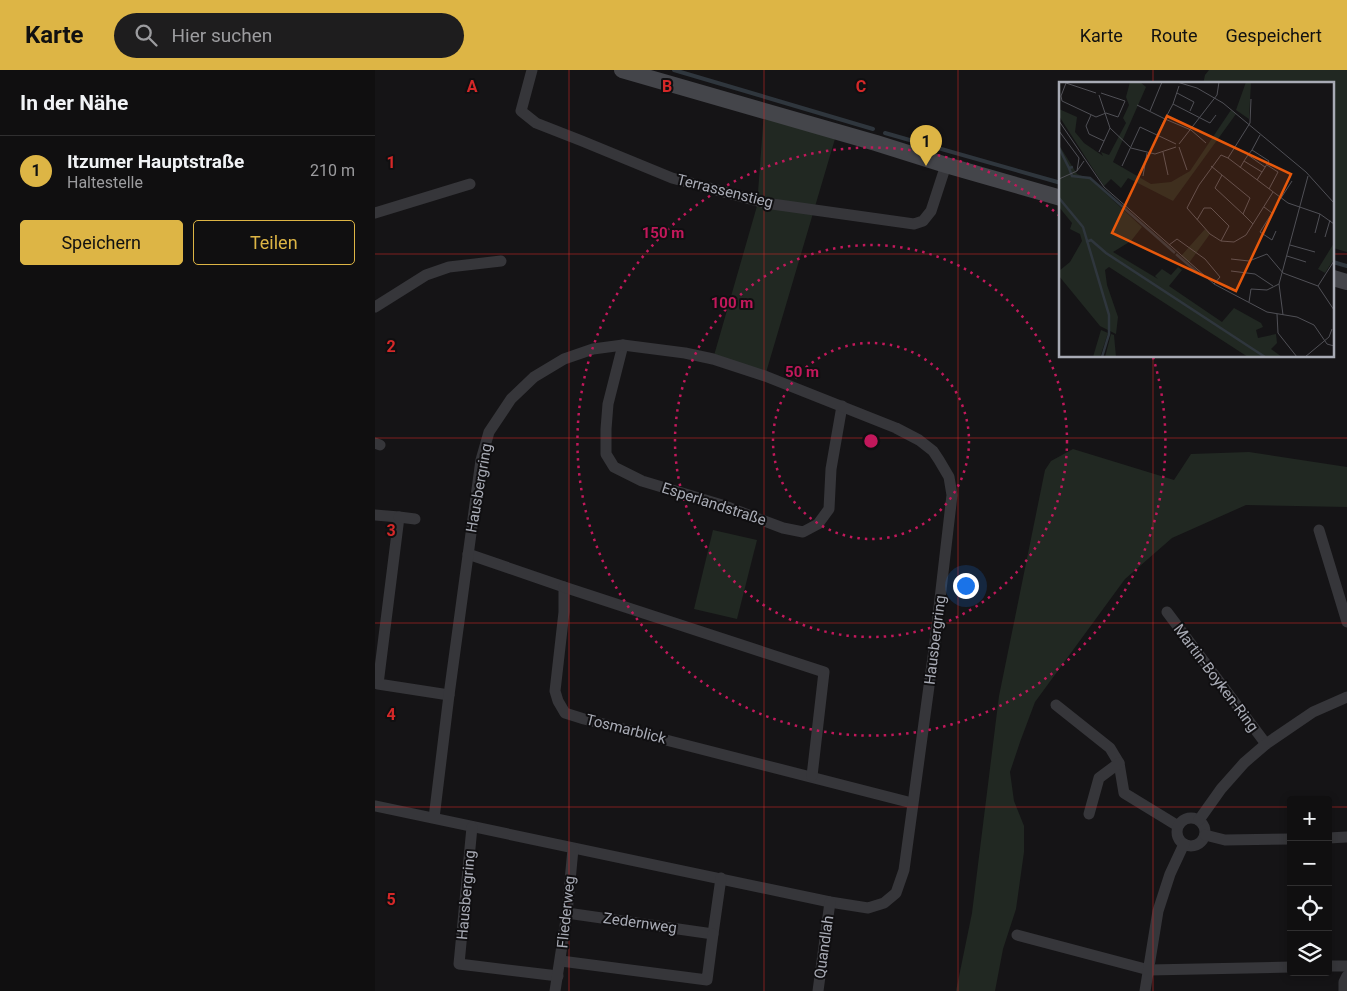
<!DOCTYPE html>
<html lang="de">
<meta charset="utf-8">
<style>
body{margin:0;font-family:Roboto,sans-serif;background:#1e1d1e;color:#f1f3f6}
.controls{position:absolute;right:15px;bottom:15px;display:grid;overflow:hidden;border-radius:5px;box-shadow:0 2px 8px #0003}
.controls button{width:45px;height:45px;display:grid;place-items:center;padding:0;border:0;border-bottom:1px solid #302f30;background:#100f10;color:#f1f3f6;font:25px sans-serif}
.you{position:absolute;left:590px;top:515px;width:18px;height:18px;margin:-12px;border:4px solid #fff;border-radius:50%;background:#1a73e8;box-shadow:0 0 0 8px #1a73e833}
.badge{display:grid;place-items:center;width:32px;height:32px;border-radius:50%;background:#ddb545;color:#111;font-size:16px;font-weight:700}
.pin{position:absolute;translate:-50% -41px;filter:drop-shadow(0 1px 2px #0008)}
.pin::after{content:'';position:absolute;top:26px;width:18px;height:15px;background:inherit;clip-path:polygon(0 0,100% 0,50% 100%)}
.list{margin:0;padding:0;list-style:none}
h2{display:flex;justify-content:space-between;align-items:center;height:65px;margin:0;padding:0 20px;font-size:21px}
h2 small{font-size:16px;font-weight:400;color:#9c9c9f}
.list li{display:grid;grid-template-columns:32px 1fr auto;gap:15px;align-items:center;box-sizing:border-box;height:70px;padding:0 20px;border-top:1px solid #302f30}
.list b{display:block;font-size:19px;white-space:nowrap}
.list p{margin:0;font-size:16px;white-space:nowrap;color:#9c9c9f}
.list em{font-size:16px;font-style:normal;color:#9c9c9f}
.actions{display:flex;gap:10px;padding:15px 20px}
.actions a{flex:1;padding:11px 0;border:1px solid #ddb545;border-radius:5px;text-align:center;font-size:18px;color:#ddb545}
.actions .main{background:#ddb545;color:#111}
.icon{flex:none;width:28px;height:28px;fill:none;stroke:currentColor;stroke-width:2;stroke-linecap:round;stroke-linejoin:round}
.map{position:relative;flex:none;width:972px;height:921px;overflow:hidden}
header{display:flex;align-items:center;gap:30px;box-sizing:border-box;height:70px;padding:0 25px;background:#ddb545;color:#111}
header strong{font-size:24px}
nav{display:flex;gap:28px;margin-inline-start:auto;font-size:18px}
.search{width:350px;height:45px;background:#1e1d1e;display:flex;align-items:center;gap:12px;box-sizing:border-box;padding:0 18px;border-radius:28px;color:#9c9c9f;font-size:19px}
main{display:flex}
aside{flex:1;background:#100f10}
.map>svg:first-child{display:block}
</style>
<header>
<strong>Karte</strong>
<div class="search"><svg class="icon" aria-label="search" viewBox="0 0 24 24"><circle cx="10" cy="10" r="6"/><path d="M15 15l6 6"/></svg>Hier suchen</div>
<nav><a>Karte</a><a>Route</a><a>Gespeichert</a></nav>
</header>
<main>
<aside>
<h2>In der Nähe<small></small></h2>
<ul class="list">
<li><span class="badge">1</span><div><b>Itzumer Hauptstraße</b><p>Haltestelle</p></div><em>210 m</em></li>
</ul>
<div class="actions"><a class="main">Speichern</a><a>Teilen</a></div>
</aside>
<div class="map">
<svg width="972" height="921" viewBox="0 0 972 921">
<rect width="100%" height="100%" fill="#151416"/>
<g fill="#212822">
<path d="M834,0h138v182l-14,-4v-164h-130l2,-9z"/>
<path d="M389,41l73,21 -72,244 -52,-17 44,-153z"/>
<path d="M698,379l101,31 17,-26 58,-2 98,15v40l-101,-2 -74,33 -47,41 -90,123 -15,40 -10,30 4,29 10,25v26l-8,57 -13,40 -8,42h-39l16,-78 27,-217 46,-226 6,-9z"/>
<path d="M338,460l44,10 -20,79 -43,-10z"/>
</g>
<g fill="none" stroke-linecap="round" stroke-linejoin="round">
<g stroke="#2f363d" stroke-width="4">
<path d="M299,0l199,59"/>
<path d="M510,63l176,50"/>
<path d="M958,192l14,4"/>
</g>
<g stroke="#36363a" stroke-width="11">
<path d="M157,0l-11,41 15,12 46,18 90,37 93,25 149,21 9,-3 8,-10 15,-46"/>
<path d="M0,143l95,-29"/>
<path d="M0,237l51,-32 23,-8 52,-6"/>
<path d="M248,275l-15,59 -2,25v25l8,13 28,14 80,24 61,23 20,4 15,-8 11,-15 2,-40 11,-63"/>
<path d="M0,373l5,2"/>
<path d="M0,445l24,2 -21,167 71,11"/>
<path d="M24,447l16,2"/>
<path d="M944,460l28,92"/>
<path d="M93,484l96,33v25l-9,79 3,10 7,12 19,6 328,84"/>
<path d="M189,517l260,85 -12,104"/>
<path d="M792,542l99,132"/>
<path d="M681,635l54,43 9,15 5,30 54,33"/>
<path d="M0,736l455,96 38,6 16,-5 12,-10 8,-23 31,-228 17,-147 -3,-18 -10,-17 -6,-9 -14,-11 -23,-12 -131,-52 -52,-17 -28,-6 -62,-8 -30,4 -29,10 -30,18 -23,22 -22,33 -8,28 -32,235 -15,123"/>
<path d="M714,744l10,-36 20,-15"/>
<circle cx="816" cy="762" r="14"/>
<path d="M824,750l22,-31 23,-26 22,-19 47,-32 34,-15"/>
<path d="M97,757l-13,137 99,12"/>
<path d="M830,765l20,5 66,-1"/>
<path d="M953,768l19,-1"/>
<path d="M192,843l146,21 8,-56"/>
<path d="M642,865l132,35 142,-3"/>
<path d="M186,891l146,19 6,-46"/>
<path d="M953,896h19"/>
<path d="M180,921l12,-78 6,-64"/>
<path d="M443,921l12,-89"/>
<path d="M770,921l13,-80 12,-37 14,-30"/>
<path d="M969,921v-9l3,-6"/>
</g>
<g stroke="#44454a" stroke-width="16">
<path d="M247,0l254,73 70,22 115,33"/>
<path d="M958,208l14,4"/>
</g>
</g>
<path fill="none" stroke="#d62828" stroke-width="1" stroke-opacity="0.55" d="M194,0v921M389,0v921M583,0v921M778,0v14M0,184h686M958,184h14M778,286v635M0,368h972M0,553h972M0,737h916M953,737h19"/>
<g fill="none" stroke="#c2185b" stroke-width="2.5" stroke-dasharray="2.5 5">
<circle cx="496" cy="371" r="98"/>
<circle cx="496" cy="371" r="196"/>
<path d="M778 287A294 294 0 1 1 685 146"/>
</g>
<g text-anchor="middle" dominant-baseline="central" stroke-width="4" stroke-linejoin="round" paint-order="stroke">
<g font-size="15" fill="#a8abb5" stroke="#100f11">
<text transform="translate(350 121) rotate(14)">Terrassenstieg</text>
<text transform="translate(104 418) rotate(-80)">Hausbergring</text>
<text transform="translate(339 434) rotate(18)">Esperlandstraße</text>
<text transform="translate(560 570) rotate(-83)">Hausbergring</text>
<text transform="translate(841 608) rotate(53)">Martin-Boyken-Ring</text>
<text transform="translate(251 659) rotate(14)">Tosmarblick</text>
<text transform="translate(91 825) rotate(-85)">Hausbergring</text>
<text transform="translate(191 842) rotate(-84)">Fliederweg</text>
<text transform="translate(265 853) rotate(8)">Zedernweg</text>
<text transform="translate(449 877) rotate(-82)">Quandlah</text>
</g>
</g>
<g transform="translate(684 12)">
<rect width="275" height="275" fill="#151416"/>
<path d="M71,0h10l6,5 -33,75 38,22 20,-2 19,-11 41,-61 5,4 -63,87 -45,-23 -7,10 -10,-9 -7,7 -45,-70v-7l18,8 -2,15 9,11 19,13 -2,-4 8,3 17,-32 -3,-5 6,-13 -3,-8zM187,0h5l-2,37 -13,-9zM0,63l18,29 13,5 52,48 -11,14 -18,11 45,27 -3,-3 7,-7 9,6 7,-8 4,3 -13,16 53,36 12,-14 27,15 2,4 -7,3 2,8 18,-4 1,9 -6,6 11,8h-34l-139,-90 -4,3 2,15 11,32 -2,17 -16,-8 -41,-50v-5l11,-9 12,-21 -2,-7 -10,-5 2,-6 -13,-16zM146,147l5,5 -21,29 -8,-7zM275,161v16l-9,14 -7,-4zM42,248l7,3 -8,24h-7zM52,252l3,1 2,22h-11z" fill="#212822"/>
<path fill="none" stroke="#2f363d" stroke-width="2.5" d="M0,66l10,20 4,-1M10,86l3,8 18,2 33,29M0,116l24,29 26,88v19l-7,23M65,126l51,45M27,160l5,-2 15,13 159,104M117,172l22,19"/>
<path fill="none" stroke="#505056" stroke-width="1" d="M118,0l20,6 26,15 83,69 28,31M37,11l-30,-10 -5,13 1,5 34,16 10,-4 12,4 7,-16 -24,-8M118,11l17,9 -4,9M40,13l11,33 21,20 24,6 21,-7M114,22l6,-18M78,23l28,14 -8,16 19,9M91,29l12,-29M32,33l-5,11 3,8 15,7M0,39l45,66 110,97 53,28 30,5 17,8 13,19 7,2M0,49l20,27 -2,13M147,61l-15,-13 -26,-11 8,-15 37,19 6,-8M120,62l38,-49 2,-13M120,65l8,23M193,68l8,-15M40,70l11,-24M104,70l5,23M189,73l4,-5 17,11 -12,19M169,76l22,-35 1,-24M185,79l4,-6 17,12M208,83l11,7 -9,17M63,84l18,-39 17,8M152,84l39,32 -7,16 10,10M181,86l4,-7 18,11M163,93l-7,13 28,26M84,94l4,-23M0,97l18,-8 7,-10M214,110l-27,43 -12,7 -13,-1 -11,-7 -23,-26 12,-23 22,-30 7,3 60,45 32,11 14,10M222,116l11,-17M205,125l8,6 -12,19 12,8 4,-9M138,138l7,-12h7l18,18 -8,15M256,151l5,-19M266,155l5,-17M110,163l8,-6 28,20 15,18 -6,7M231,163l25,7M228,174l19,6M172,177l18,2 18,-7 16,19 35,13 16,24M172,189l24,3 18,12M259,204l16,-25M190,220l2,-13 16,1 12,-6M218,232l1,19 19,24M224,233l-4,-31 29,-108M246,275l24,-20 3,-8"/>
<path fill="#e8590c" fill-opacity="0.15" stroke="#e8590c" stroke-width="2.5" d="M108,34l124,58 -55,117 -124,-58z"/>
<rect width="275" height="275" fill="none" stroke="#a8abb5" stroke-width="2.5"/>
</g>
<g font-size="16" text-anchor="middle" font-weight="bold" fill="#d62828" stroke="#100f11" stroke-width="4" stroke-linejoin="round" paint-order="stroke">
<text x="97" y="22">A</text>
<text x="292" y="22">B</text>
<text x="486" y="22">C</text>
<text x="16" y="98">1</text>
<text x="16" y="282">2</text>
<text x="16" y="466">3</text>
<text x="16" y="650">4</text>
<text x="16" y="835">5</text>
</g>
<circle cx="496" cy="371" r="8" fill="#c2185b" stroke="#100f11" stroke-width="2.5"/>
<g font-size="15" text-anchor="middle" font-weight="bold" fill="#c2185b" stroke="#100f11" stroke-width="4" stroke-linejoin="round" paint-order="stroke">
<text x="288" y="168">150 m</text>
<text x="357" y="238">100 m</text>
<text x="427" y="307">50 m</text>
</g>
</svg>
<div class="controls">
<button>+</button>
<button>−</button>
<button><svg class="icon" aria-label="locate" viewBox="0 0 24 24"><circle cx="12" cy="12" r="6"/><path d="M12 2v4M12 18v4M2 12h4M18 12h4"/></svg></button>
<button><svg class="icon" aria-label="layers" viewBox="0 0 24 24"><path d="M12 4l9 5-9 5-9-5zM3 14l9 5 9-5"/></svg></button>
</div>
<div class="you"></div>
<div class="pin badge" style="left:551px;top:96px">1</div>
</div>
</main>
